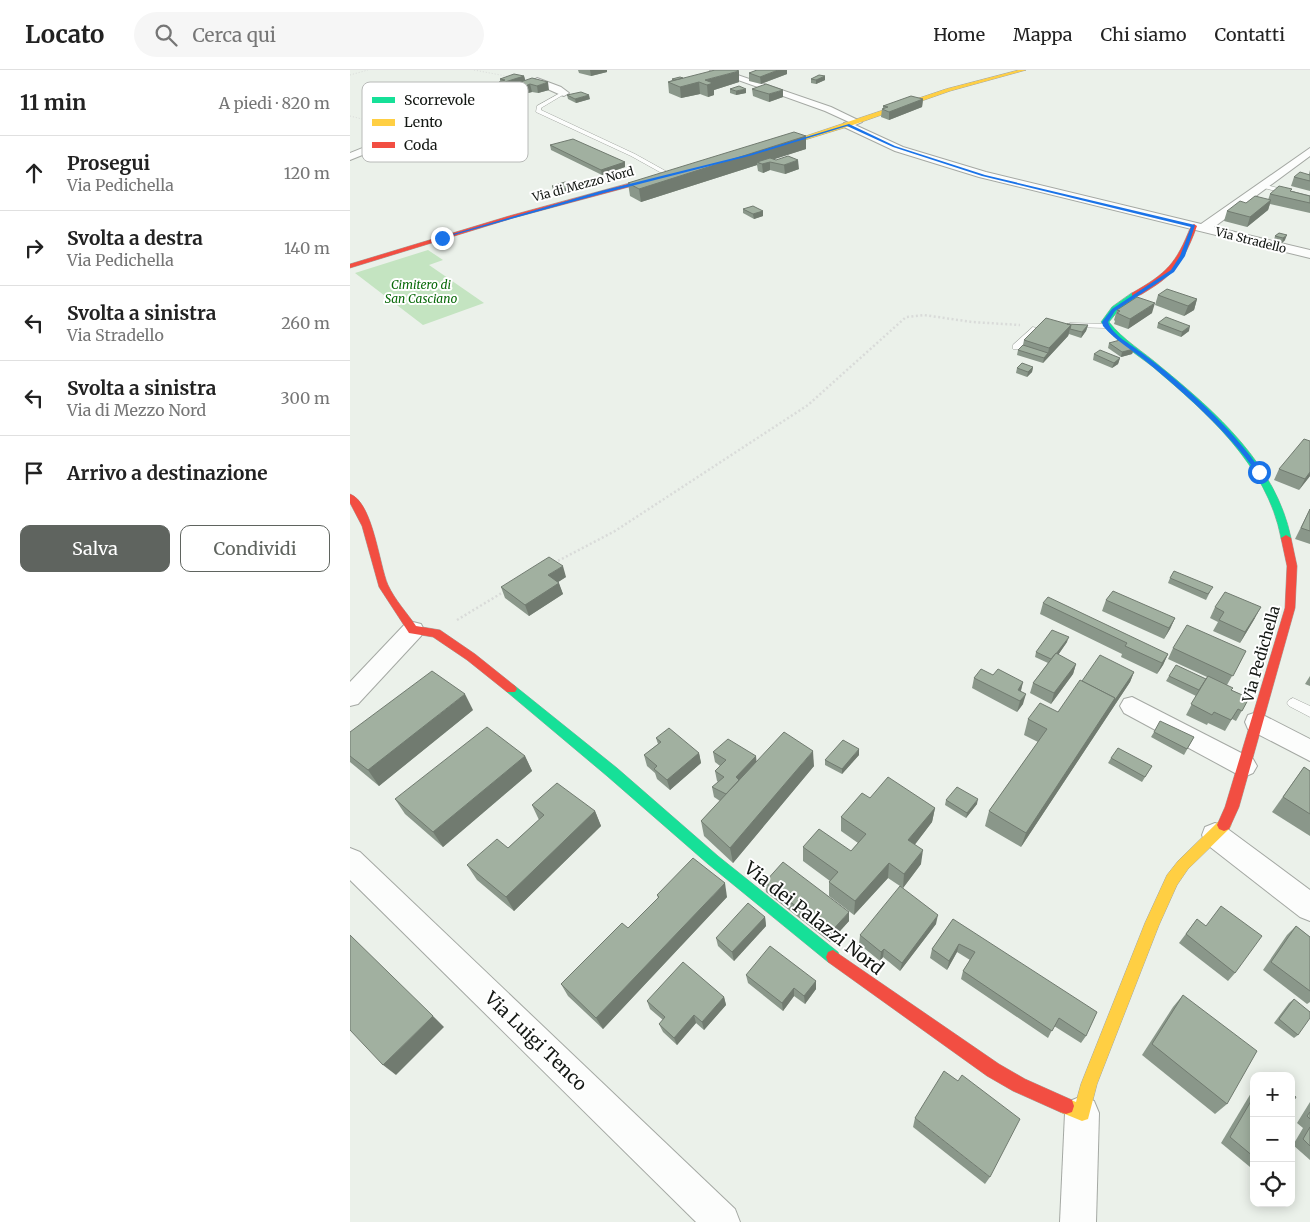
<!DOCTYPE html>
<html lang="it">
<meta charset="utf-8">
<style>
body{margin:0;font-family:Merriweather,serif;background:#f6f6f6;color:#222}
.controls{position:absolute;right:15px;bottom:15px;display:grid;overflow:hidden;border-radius:10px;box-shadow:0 2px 12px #0003}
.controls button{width:45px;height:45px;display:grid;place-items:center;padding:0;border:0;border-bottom:1px solid #e0e0e0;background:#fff;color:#222;font:25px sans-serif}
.stop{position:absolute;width:15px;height:15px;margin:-11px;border:4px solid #1a73e8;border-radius:50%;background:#fff}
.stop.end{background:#1a73e8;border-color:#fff;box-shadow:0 1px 5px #0008}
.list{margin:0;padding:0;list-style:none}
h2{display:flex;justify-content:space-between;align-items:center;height:65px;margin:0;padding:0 20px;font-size:21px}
h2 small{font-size:16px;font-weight:400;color:#767676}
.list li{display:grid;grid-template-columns:32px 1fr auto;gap:15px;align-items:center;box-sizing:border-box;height:75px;padding:0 20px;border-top:1px solid #e0e0e0}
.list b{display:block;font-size:19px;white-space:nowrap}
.list p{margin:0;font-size:16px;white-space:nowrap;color:#767676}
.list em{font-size:16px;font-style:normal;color:#767676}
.actions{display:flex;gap:10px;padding:15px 20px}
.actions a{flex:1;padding:11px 0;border:1px solid #5f645f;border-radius:10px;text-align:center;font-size:18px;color:#5f645f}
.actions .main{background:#5f645f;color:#fff}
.icon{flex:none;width:28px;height:28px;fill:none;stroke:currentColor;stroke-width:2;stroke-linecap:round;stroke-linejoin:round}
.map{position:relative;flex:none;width:960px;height:1152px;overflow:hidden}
header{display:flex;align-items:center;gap:30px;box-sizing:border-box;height:70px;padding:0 25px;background:#fff;border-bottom:1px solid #e0e0e0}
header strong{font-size:24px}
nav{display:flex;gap:28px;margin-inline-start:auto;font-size:18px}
.search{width:350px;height:45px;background:#f6f6f6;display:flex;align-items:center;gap:12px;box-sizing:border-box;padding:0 18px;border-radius:28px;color:#767676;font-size:19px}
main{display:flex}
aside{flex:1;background:#fff}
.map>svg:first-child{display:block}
</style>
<header>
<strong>Locato</strong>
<div class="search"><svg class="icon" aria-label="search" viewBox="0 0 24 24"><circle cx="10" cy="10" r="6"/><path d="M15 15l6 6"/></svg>Cerca qui</div>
<nav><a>Home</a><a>Mappa</a><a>Chi siamo</a><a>Contatti</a></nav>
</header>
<main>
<aside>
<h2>11 min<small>A piedi · 820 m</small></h2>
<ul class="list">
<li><svg class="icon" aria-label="ahead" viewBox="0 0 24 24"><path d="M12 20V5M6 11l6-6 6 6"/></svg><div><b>Prosegui</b><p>Via Pedichella</p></div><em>120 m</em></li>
<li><svg class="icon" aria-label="right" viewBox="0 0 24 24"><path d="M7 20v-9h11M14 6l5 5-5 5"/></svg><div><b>Svolta a destra</b><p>Via Pedichella</p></div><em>140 m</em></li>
<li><svg class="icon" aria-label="left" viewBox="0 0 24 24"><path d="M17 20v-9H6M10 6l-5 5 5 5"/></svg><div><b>Svolta a sinistra</b><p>Via Stradello</p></div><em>260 m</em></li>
<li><svg class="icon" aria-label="left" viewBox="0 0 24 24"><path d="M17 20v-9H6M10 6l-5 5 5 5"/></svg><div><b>Svolta a sinistra</b><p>Via di Mezzo Nord</p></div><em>300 m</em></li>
<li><svg class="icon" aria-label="arrive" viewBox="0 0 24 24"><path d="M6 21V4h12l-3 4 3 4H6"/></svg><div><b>Arrivo a destinazione</b></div></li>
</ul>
<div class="actions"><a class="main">Salva</a><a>Condividi</a></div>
</aside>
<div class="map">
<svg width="960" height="1152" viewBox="0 0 960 1152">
<rect width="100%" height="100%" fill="#ebf1ea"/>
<path fill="#c4e4c1" d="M78,180l15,10 -14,5 55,38 -61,22 -68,-52z"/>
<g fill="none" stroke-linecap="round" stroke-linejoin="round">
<g stroke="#a4a8a3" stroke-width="1">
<g id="lane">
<path d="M212,22l4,1 -25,15v2l94,44 36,20v2h-4l-36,-20 -95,-44 1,-6z"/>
<path d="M912,114l48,12v4l-50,-13z"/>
<path d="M720,253l36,1 4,2 -4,2 -33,-1 -4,-2z"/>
<path d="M683,257l7,2 -21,20h-6v-4z"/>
<path d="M943,628l17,8v11l-21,-11 -2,-3 2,-3z"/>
</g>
</g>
<g stroke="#a4a8a3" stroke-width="2">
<g id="street">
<path d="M360,0h13l108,37 31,15 -7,3 48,22 83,25 215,52 109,-76v8l-96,71 96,23v8l-331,-81 -84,-26 -51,-24v-4l5,-1 -24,-11z"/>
<path d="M187,8l24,9 8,6 -5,3 -3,-1 -27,-12 -2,-2z"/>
<path d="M167,16l3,1v4l-170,69v-7z"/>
<path d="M63,552l8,2 3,6 -3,6 -63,68 -8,2v-24l55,-58z"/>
<path d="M782,627l121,62 4,7 -4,7 -9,4 -9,-4 -111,-60 -4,-7 4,-7z"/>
<path d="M907,642l53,27v22l-62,-32 -3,-7 3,-7z"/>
<path d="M865,753l10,4 85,63v31l-10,-4 -95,-74 -3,-8 3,-8z"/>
<path d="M0,778l10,4 375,357 5,13h-44l-346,-342z"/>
<path d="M732,1026l12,5 5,12 -3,109h-36l5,-109 5,-12z"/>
</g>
</g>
<g stroke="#a4a8a3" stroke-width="1">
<g id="fast">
<path d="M782,223l7,2 -21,16 -9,11c14,18 35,30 52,45 55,45 115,98 130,171l-1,2h-8l-1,-2c-14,-73 -74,-125 -128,-171 -18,-14 -38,-26 -52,-45l11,-15z"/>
<path d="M161,614l4,2 102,82 101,88 120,96 2,5 -2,5 -5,2 -5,-2 -120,-98 -101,-88 -100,-84 -2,-3 2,-3z"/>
</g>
</g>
<g stroke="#a4a8a3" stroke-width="1">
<g id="slow">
<path d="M669,0h7l-76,21 -100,35 -78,24 -5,-1 179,-60z"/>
<path d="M874,749l5,2 2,4 -2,4 -41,40 -11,16 -18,40 -62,159 -9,35 -6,2 -22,-9 -2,-6 2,-6 6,-2 10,4 5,-18 64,-161 22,-48 11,-14 41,-40z"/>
</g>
</g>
<g stroke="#a4a8a3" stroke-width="1">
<g id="jam">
<path d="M314,104l2,3 -153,41 -163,50v-4l159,-48z"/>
<path d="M844,154l3,2c-11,29 -19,46 -47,63 -5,3 -11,8 -18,8v-4c35,-20 44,-29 59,-67z"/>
<path d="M0,424c23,8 29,70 38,91 7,15 19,28 28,41l24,4 35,24 40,32 2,3 -2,3h-8l-40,-32 -34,-23 -24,-4 -30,-46 -17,-61 -12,-23z"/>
<path d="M936,465l5,3 6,28 -2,42 -56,199 -10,22 -5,2 -5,-2 -2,-4 8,-18 60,-199 2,-42 -6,-28z"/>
<path d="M483,880l166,114 26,15 47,21 2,6 -2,6 -6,2 -6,-2 -47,-21 -26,-15 -159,-114 -2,-5 2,-5z"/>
</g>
</g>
<g stroke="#d9dbd9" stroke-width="1" stroke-dasharray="1 2" stroke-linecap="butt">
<path d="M124,0l37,7"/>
<path d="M0,5l18,-5"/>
<path d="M0,46l40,10"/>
</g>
<g stroke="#d9dbd9" stroke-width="2.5" stroke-dasharray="2 2.5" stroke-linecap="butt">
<path d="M204,493l61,-32 193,-126 98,-88 18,-2 48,7 48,3"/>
<path d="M107,550l48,-29"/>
</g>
<use href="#lane" fill="#fcfdfc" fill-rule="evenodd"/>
<use href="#street" fill="#fcfdfc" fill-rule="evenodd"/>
<use href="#fast" fill="#16e098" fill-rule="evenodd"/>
<use href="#slow" fill="#ffcf43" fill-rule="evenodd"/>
<use href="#jam" fill="#f24e42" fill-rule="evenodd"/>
</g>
<g fill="#8a978a">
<path d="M228,0h29v2l-16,4 -12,-3z"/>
<path d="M399,3l38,1 -26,10 -12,-3z"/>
<path d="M174,6l1,4 24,10 -11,3 -6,-1 -8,2h-9v1l-19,8 -7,-1 -1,-4 19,-8h-6l-2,-8h1v-3z"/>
<path d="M333,8l56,4 -25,8v5l-6,2 -8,-3 -19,4 -12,-5 -1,-11 4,-2v-1z"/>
<path d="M461,9l14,1 -9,4 -5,-1z"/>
<path d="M105,15l16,10 -18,8 -11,-2 -2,-8 6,-2v-3z"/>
<path d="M380,19l16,4 -10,2 -6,-2z"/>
<path d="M402,19l31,8 -14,5 -16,-6z"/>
<path d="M217,25l23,4 -14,4 -8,-4z"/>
<path d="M573,29l-1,8 -33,13 -8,-3 1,-8h1v-3z"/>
<path d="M140,35l27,2 1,4 -12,3 -12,-4v4l-17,4 -8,-3 -1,-4 22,-3z"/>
<path d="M456,66v13l-33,10 26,10 -14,5 -15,-4 -7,3 -5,-2 -1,-6 -116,37 -11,-6 -2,-13z"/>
<path d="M200,75l75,17v5l-23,8 -51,-25z"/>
<path d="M960,100v21l-19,-5 3,-9 15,-3z"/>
<path d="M202,116h22l1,4 -13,4 -9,-3z"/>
<path d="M942,121l18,5v17l-40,-9 -2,6 -21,17 -23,-6 3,-10 19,-8 22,-3 2,-6z"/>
<path d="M393,139l20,2v5l-9,3 -11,-6z"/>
<path d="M929,163l6,7 -3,3 -8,-3 1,-4z"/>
<path d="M808,225l39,4 -3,11 -10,6 -29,-11z"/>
<path d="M767,240l35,3 -24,16 -14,-5 1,-3 -1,-1z"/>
<path d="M808,253l31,8 -8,6 -24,-9z"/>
<path d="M717,254l21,1 -2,6 -5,7 -12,-4 -1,2 -25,27 -26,-8 1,-5 5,-5 1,-5z"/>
<path d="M759,273l25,6 -2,5 -11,3 -13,-9z"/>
<path d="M744,284l26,4 -2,6 -6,4 -19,-8z"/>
<path d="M683,297l-1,5 -5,5 -11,-4 1,-5z"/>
<path d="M960,371v35l-11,14 -25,-10 5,-11z"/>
<path d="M960,439v35l-15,-5z"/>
<path d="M216,507l-8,5 5,12 -34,22 -24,-18 -4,-11z"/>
<path d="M820,508l40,14 -4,8 -38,-17z"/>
<path d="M756,530l69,18 -5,11 -6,10 -62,-28z"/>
<path d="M693,533l125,51 -5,11 -6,9 -36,-17 1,-3 -82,-40z"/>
<path d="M865,537l40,11 -15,25 -27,-12 5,-9 -8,-4z"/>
<path d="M717,572l-9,13 18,9 -3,10 -22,30 -21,-11 3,-10 15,-20 -13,-6 1,-5z"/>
<path d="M823,578l73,3 -19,34 4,5 18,8 -13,23 -4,-2 -7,12 -17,-8 -1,2 -21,-10 10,-19 -30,-15 3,-5 37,3 1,-2 -39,-18z"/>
<path d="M784,602l-4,10 -109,165 -36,-21 4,-15 49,-69 -14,-7 4,-16 30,-7 24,-31z"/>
<path d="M643,605l30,7 -2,9 2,13 -6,8 -45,-24 2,-10z"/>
<path d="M960,606v10l-5,-2z"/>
<path d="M123,640l-94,76 -29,-24v-30z"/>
<path d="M804,662l40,5 -10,18 -33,-18z"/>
<path d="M306,668l43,15 2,10 -31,27 -13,-11 -2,-6 -8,-7 -3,-11 14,-11z"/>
<path d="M363,682l43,4v6l58,4 -81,97 -29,-27 -3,-15 19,-20 -6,-4 -2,-10 6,-5 -1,-1 -2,-10 5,-5 -5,-4z"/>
<path d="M509,685l-17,19 -17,-9v-5z"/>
<path d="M175,686l7,15 -89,76 -38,-33 -10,-15z"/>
<path d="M761,688l41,8 -10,16 -34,-19z"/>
<path d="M954,697l6,4v65l-38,-24z"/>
<path d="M520,728l65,10 -3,14 -17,22 6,20 -18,24 -15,-10 -34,37 -25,-19v-14l1,-1 -27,-20v-14l48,4 7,-8 -17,-12v-14z"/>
<path d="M596,730l31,4 -11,14 -21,-13z"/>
<path d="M182,735l63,6 6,15 -87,85 -37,-31 -10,-15 41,-17 31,-28z"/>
<path d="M415,812l84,39 -19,21 -64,-50z"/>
<path d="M307,825l70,2 -124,132 -35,-33 -7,-12 67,-56 30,-30z"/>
<path d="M415,847l1,9 -32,35 -16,-15 -2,-8z"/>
<path d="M603,849l133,117 -5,7 -27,-17 -6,12 -87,-59 2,-8 7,-11 -13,-8 -10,18 -17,-12 2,-9z"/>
<path d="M847,849l38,54 -7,8 -49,-38z"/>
<path d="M586,854l-36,47 -17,-14 -3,4 -21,-17 1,-9z"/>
<path d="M946,856l14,11v65l-3,2 -44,-34 24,-35z"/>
<path d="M396,905l70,6v8l-11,15 -11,-8 -11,15 -35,-28z"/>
<path d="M833,925l44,109 -12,10 -73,-59 31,-48z"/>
<path d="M374,927l2,8 -22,25 -8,-7 -19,22 -14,-13 -4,-8 4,-4 -13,-11 -3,-8z"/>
<path d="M944,929l4,36 -4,3 -20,-15 15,-20z"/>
<path d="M904,1018v77l-4,2 -29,-24z"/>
<path d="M960,1032v58l-17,-15 10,-17 -6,-5z"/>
<path d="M565,1048l75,59 -5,7 -72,-57z"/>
</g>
<g fill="#717b70">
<path d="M240,0h17v2l-16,4z"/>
<path d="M428,0h9v4l-26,10 -1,-7z"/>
<path d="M389,1v11l-25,8v5l-6,2 -1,-12 -2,-5z"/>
<path d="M174,6l2,7 -17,3v3l-2,1 -2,-8z"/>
<path d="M475,6v4l-9,4v-4z"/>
<path d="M198,12l1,8 -11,3 -1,-7z"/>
<path d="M349,12l1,12 -19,4 -1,-11z"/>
<path d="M180,14l2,8 -8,2 -1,-7z"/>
<path d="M119,17l2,8 -18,8 -2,-8z"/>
<path d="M396,19v4l-10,2v-4z"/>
<path d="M433,20v7l-14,5v-8z"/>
<path d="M164,21l1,4 -19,8 -1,-4z"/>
<path d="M239,25l1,4 -14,4 -1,-4z"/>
<path d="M573,29l-1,8 -33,13v-8z"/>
<path d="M167,37l1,4 -12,3 -1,-4z"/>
<path d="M143,39l1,5 -17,4 -1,-4z"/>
<path d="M456,66v13l-46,15 -3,-2v3l-116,37 -2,-13z"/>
<path d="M448,90l1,9 -14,5 -1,-9z"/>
<path d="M275,92v5l-23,8 -1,-5z"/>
<path d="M420,92v8l-7,3 -1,-9z"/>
<path d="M224,116l1,4 -13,4 -1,-4z"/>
<path d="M921,130l-3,10 -21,17 3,-10z"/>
<path d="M413,141v5l-9,3 -1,-5z"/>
<path d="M937,165l-2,5 -3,3 1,-5z"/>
<path d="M847,229l-3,11 -10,6 4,-10z"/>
<path d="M805,233l-3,10 -24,16 2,-10z"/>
<path d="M721,255l-3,11 -25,27 1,-5 4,-5 1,-5z"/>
<path d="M738,255l-2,6 -5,7 1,-6z"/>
<path d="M840,256l-1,5 -8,6 1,-5z"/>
<path d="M784,279l-2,5 -11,3 1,-5z"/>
<path d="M770,288l-2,6 -6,4 2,-5z"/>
<path d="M683,297l-1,5 -5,5 1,-5z"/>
<path d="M960,402v4l-11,14 6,-11z"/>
<path d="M213,496l3,11 -14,9 -4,-11z"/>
<path d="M209,513l4,11 -34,22 -4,-11z"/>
<path d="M911,537l-6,11 -15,25 5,-11z"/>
<path d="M825,548l-5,11 -6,10 5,-11z"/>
<path d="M719,567l-2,5 -16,23 1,-6z"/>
<path d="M818,584l-5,11 -6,9 5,-11z"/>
<path d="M726,594l-3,10 -22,30 3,-11z"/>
<path d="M784,602l-4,10 -109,165 5,-14 89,-135z"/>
<path d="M673,612l-3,11 -2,-3z"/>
<path d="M115,624l8,16 -94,76 -11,-16z"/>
<path d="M676,624l-3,10 -6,8 3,-11z"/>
<path d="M509,679v6l-17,19v-5z"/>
<path d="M463,681l1,15 -81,97 -3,-15z"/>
<path d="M349,683l2,10 -31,27 -3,-10z"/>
<path d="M175,686l7,15 -89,76 -10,-15z"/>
<path d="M406,686l1,10 -20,21 -1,-10z"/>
<path d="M628,729l-1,5 -11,14 1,-5z"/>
<path d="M585,738l-3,14 -25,33 1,-15z"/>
<path d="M245,741l6,15 -87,85 -8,-14z"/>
<path d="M573,780l-2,14 -18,24 1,-14z"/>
<path d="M539,793l-1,15 -34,37 1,-14z"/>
<path d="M375,813l2,14 -124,132 -7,-11z"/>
<path d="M499,842v9l-19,21v-9z"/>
<path d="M588,845l-2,9 -36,47 2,-8z"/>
<path d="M415,847l1,9 -32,35 -2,-9z"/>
<path d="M609,874l-2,8 -10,18 2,-9z"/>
<path d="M534,879l-1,8 -3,4 1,-9z"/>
<path d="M466,911v8l-11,15 -1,-8z"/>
<path d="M444,918v8l-11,15 -1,-8z"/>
<path d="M374,927l2,8 -22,25 -2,-8z"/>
<path d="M344,945l2,8 -19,22 -3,-7z"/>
<path d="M83,946l11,11 -48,48 -13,-10z"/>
</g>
<g fill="#a1b0a0" stroke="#717b70">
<path d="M365,0h21l3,1 -34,9 8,3 -6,2 -8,-3 -19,5 -12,-5z"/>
<path d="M407,0h21l-18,7 -11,-4z"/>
<path d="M164,4l10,2 -19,6h-6l6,-2 -5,-1z"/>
<path d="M469,5l6,1 -9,4 -5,-1z"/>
<path d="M330,7l3,1 -9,2 -2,-1z"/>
<path d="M182,8l16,4 -11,4 -7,-2 -7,3 -14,-1z"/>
<path d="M416,14l17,6 -14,4 -17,-5z"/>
<path d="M389,16l7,3 -10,2 -6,-2z"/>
<path d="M231,22l8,3 -14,4 -8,-4z"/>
<path d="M561,26l12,3 -34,13 -7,-3 6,-2 -5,-1z"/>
<path d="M444,62l12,4 -167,53 -11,-6z"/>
<path d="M223,69l52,23 -24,8 -51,-25z"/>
<path d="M438,86l10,4 -14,5 -14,-3 -8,2 -5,-2 13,-4 6,2z"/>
<path d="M950,102l10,3v6l-16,-4z"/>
<path d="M215,112l9,4 -13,4 -9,-4z"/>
<path d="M929,116l13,3 -2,2 20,5v7l-40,-9z"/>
<path d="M905,126l16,4 -21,17 -23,-6 13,-10 6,2z"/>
<path d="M403,136l10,5 -10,3 -10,-5z"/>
<path d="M929,163l8,2 -4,3 -8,-2z"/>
<path d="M817,219l30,10 -9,7 -30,-11z"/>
<path d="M787,227l18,6 -25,16 -13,-6 3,-2 -3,-1z"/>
<path d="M816,247l24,9 -8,6 -24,-9z"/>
<path d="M696,248l25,7 -22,23 -25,-8z"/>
<path d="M717,254h1l20,1 -6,7 -12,-3 1,-4z"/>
<path d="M770,270l14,9 -12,3 -13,-9z"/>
<path d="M673,275l25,8 -4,5 -26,-8z"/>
<path d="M750,280l20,8 -6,5 -20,-9z"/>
<path d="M672,293l11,4 -5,5 -11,-4z"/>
<path d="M954,369l6,2v31l-5,7 -26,-10z"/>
<path d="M960,439v22l-9,-3z"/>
<path d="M199,487l14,9 -15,9 11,8 -34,22 -24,-18z"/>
<path d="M824,501l39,16 -5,7 -38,-16z"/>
<path d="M763,521l62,27 -6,10 -63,-28z"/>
<path d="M875,522l36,15 -16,25 -26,-12 5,-8 -9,-5z"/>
<path d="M698,527l120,57 -6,9 -37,-17 2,-3 -84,-40z"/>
<path d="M837,555l59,26 -13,25 -60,-28z"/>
<path d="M702,560l17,7 -13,17v-1l-5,6 -15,-7z"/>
<path d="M706,583l20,11 -22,29 -21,-10z"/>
<path d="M750,585l34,17 -21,31 2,-5 -33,-17z"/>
<path d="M826,595l30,14 -7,11 -30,-14z"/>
<path d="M631,599l12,6 5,-6 25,13 -5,8 8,4 -6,7 -46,-23z"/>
<path d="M82,601l33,23 -97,76 -18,-14v-24z"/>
<path d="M858,606l25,12 -2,2 18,8 -7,13 -4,-2 -7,11 -17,-8 -2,3 -21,-11z"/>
<path d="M730,610l35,18 -89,135 -37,-22 58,-82 -19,-10 12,-16 18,9z"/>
<path d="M810,651l34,16 -7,12 -33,-17z"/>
<path d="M137,657l38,29 -92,76 -38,-33z"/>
<path d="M319,658l30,25 -32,27 -13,-11 3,-3 -13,-11 17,-13 -5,-4z"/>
<path d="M434,662l29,19 -83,97 -29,-27z"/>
<path d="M378,669l28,17 -20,21 3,3 -13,14 -14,-7 12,-10 -9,-6 11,-11 -13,-8z"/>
<path d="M493,670l16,9 -17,20 -17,-9z"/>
<path d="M768,678l34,18 -7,11 -34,-19z"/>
<path d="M954,697l6,4v43l-27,-17z"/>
<path d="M538,707l47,31 -27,32 15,10 -19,24 -15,-11 -34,38 -26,-19 9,-10 -35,-25 16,-18 32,22 15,-17 -25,-17 21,-24 8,5z"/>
<path d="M207,713l38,28 -89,86 -39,-32 30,-26 11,9 36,-33 -12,-10z"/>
<path d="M607,717l21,12 -11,14 -21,-13z"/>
<path d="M343,788l32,25 -129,135 -35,-34 61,-61 6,5 31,-31 -2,-2z"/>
<path d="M433,792l66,50 -19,21 -65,-51z"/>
<path d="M550,816l38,29 -36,48 -18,-14 -3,3 -21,-17z"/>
<path d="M398,833l17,14 -33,35 -16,-14z"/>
<path d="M871,836l41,30 -27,37 -49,-39 11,-15 9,7z"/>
<path d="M603,849l144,93 -11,24 -27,-18 -7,13 -89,-60 12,-19 -16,-8 -10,17 -17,-12z"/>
<path d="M946,856l14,11v54l-39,-29z"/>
<path d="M0,865l83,81 -50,49 -33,-35z"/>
<path d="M420,876l46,35 -12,15 -10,-8 -12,15 -36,-28z"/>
<path d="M333,892l41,35 -22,25 -8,-7 -20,23 -15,-14 6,-7 -18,-16z"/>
<path d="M833,925l74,56 -30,53 -75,-60z"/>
<path d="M944,929l16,13v6l-12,17 -19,-16z"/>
<path d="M594,1001l14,10 4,-6 58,44 -30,58 -75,-59z"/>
<path d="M941,1023l5,4 -5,8z"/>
<path d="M904,1026v61l-24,-20z"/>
<path d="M960,1042v7l-3,-3z"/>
<path d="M960,1057v19l-7,-7z"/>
</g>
<path fill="#1a73e8" d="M499,54l46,22 90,29 210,50 -10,31 -11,16 -59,39 -7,11c4,13 24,23 34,31 42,31 91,76 120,119l-1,1h-4c-29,-41 -70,-78 -109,-110 -14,-12 -32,-22 -45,-37l-1,-4 10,-13 59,-39 9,-14 11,-29 -209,-51 -89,-29 -46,-21 -94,29 -149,38 -161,45h-4l162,-47 149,-37z"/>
<g text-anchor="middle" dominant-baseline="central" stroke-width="4" stroke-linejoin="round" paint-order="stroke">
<g font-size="12" fill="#141814" stroke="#fff">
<text transform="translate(233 114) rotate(-15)">Via di Mezzo Nord</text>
<text transform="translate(901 170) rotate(14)">Via Stradello</text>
</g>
<g font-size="12" font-style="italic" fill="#0a6a0a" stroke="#fff">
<text x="71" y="214">Cimitero di<tspan x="71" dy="14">San Casciano</tspan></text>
</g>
<g font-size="15" fill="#141814" stroke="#fff">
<text transform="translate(911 584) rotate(-74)">Via Pedichella</text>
</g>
<g font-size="18" fill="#141814" stroke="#fff">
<text transform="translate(464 848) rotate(38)">Via dei Palazzi Nord</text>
<text transform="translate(186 971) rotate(44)">Via Luigi Tenco</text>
</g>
</g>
<rect x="12" y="12" width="166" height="80" rx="8" fill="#fff" stroke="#b8bab8" stroke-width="1"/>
<rect x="22" y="27" width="23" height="6" fill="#16e098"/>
<rect x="22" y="49" width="23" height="7" fill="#ffcf43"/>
<rect x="22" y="72" width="23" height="6" fill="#f24e42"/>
<g font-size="14" fill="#141814">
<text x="54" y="35">Scorrevole</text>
<text x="54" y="57">Lento</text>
<text x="54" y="80">Coda</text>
</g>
</svg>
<div class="controls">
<button>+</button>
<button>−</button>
<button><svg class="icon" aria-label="locate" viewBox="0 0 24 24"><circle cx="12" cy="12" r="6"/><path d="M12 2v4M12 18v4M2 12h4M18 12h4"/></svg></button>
</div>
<div class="stop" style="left:909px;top:402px"></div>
<div class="stop end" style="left:92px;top:168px"></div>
</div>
</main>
